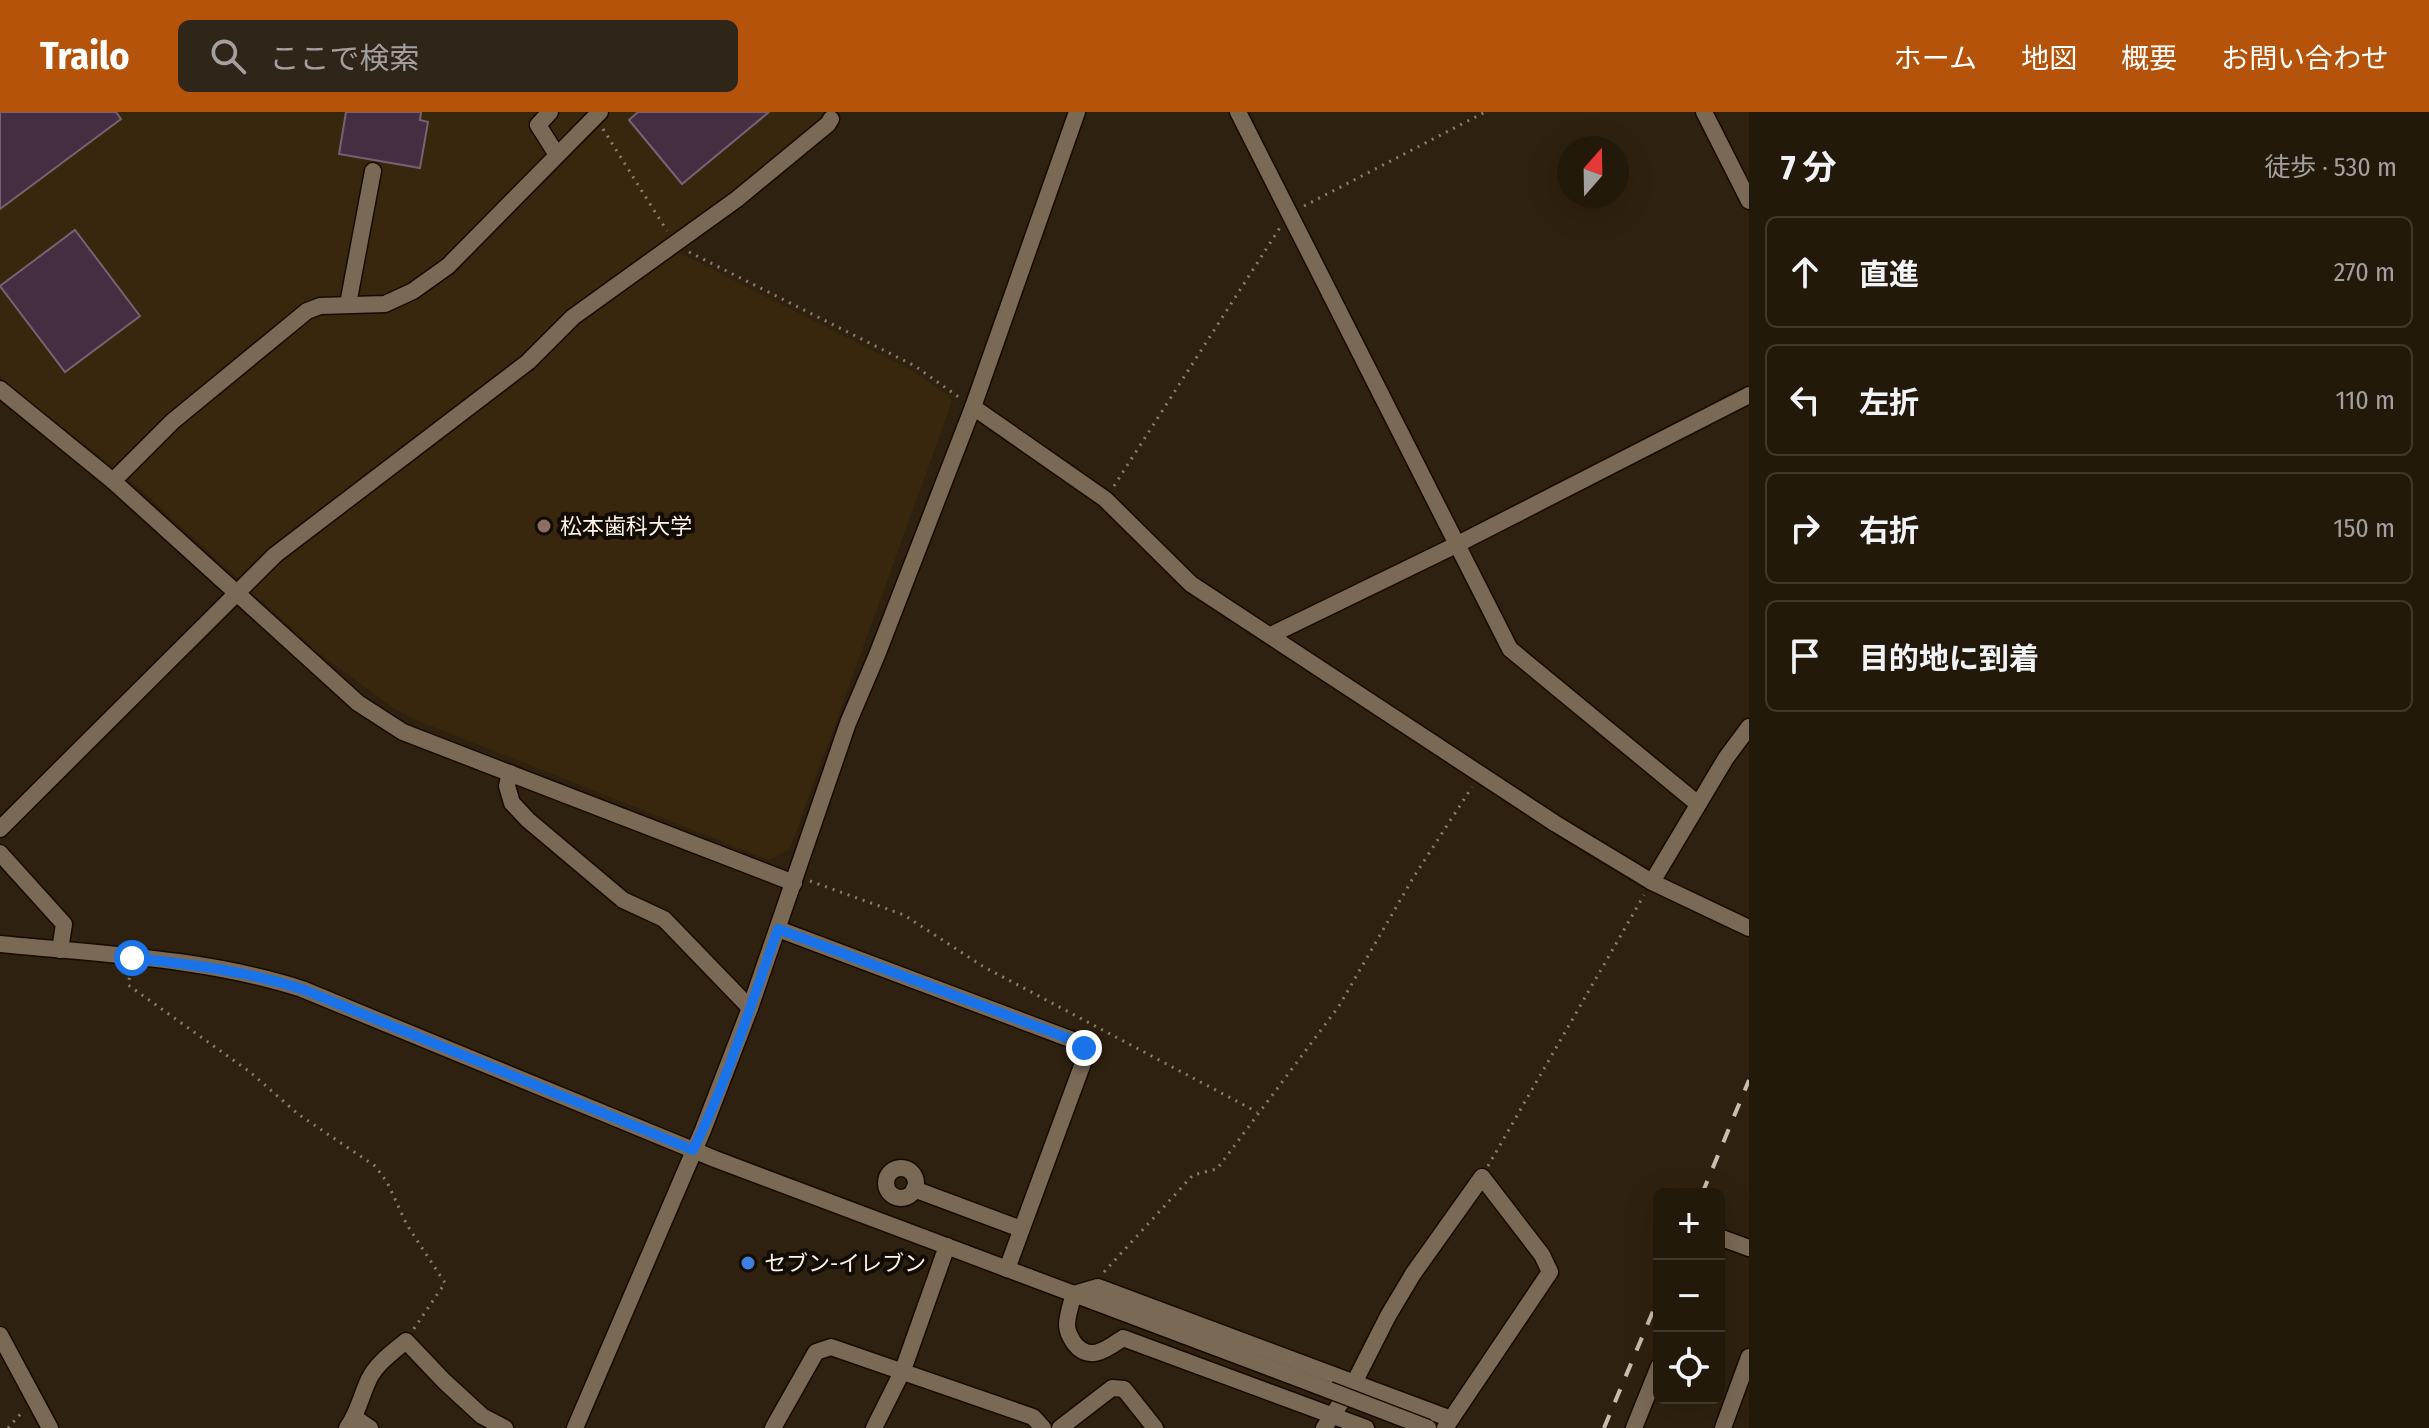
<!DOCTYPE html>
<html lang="ja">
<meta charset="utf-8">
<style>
body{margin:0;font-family:"Fira Sans Condensed","Noto Sans JP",sans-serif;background:#2f2619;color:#f1f3f6}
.controls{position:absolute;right:24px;bottom:24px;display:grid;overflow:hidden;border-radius:12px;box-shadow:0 8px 32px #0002}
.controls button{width:72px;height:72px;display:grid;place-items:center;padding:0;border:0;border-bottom:2px solid #40382c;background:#23190b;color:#f1f3f6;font:40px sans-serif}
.compass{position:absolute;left:1557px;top:24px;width:72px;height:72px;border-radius:50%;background:#23190b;box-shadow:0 8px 32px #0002;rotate:20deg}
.stop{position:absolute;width:24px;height:24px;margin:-18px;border:6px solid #1a73e8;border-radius:50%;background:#fff}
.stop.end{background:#1a73e8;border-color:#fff;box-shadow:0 2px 8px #0008}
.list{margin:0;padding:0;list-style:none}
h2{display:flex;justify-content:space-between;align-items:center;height:104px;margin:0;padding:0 32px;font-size:34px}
h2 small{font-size:26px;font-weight:400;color:#a3a09d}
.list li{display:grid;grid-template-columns:52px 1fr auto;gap:24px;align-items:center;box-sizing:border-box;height:112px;margin:0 16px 16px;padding:0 16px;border:2px solid #40382c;border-radius:12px}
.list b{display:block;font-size:30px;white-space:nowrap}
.list em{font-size:26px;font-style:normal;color:#a3a09d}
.icon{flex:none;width:44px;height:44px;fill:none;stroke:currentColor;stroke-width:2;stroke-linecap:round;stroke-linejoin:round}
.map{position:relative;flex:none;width:1749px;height:1316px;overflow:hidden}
header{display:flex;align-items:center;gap:48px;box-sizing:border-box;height:112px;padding:0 40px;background:#b45309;color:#fff}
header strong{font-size:38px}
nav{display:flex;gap:44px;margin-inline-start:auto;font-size:28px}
.search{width:560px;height:72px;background:#2f2619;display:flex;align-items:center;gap:20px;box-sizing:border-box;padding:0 28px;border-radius:12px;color:#a3a09d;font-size:30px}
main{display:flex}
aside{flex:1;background:#23190b}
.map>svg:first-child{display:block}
</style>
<header>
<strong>Trailo</strong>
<div class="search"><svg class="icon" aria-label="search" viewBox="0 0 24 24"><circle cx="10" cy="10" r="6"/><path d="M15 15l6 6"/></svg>ここで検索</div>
<nav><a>ホーム</a><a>地図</a><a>概要</a><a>お問い合わせ</a></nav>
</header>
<main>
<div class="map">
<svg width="1749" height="1316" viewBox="0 0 1749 1316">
<rect width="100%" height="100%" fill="#2f210f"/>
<path fill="#38260d" d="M0,0h833l-157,139 237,120 35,24 4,7 -162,447 -21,11 -356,-141 -20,-11 -73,-54 -191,-175 -126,-98 -3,-5z"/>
<g fill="#452d42" stroke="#766273" stroke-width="2">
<path d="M0,0h116l5,7 -121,90z"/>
<path d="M346,0h75l-1,8 8,2 -8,46 -81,-14z"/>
<path d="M638,0h131l-87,72 -53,-64z"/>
<path d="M75,118l65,86 -75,56 -65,-86z"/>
</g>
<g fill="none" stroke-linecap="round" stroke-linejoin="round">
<g stroke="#170a00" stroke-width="19">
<g id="minor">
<path d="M550,0l-12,13 19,30"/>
<path d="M1238,0l272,537 188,155"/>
<path d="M1704,0l45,89"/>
<path d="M348,192l25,-133"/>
<path d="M0,277l113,92 245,222 45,29 391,151"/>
<path d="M973,295l132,92 86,85 365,240 96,58 97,46"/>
<path d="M113,369l60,-60 134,-110 13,-5 65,-2 28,-13 35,-25 152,-154"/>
<path d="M1271,523l185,-90 293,-150"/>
<path d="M510,661l-3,13 5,17 16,17 95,80 41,19 86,89"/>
<path d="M0,717l275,-274 253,-193 45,-45 164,-118 91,-75 3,-5"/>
<path d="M0,741l64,71 -4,26"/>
<path d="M1652,770l74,-124 23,-31"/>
<path d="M778,817l300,113 6,6 2,7 -79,214"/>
<path d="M0,832c99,10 207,14 302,45l413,170 614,231"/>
<circle cx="901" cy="1071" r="15"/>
<path d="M914,1077l107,40"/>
<path d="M1719,1125l30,11"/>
<path d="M1074,1182l24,-7 353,132"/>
<path d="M1074,1182c-3,10 -7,21 -7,31 0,7 3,12 7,18 15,20 33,6 49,-5l243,90"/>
<path d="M0,1223l50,93"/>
<path d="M354,1305l16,11"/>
<path d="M347,1316c11,-15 14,-32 22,-49 8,-16 24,-27 37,-38l38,40 38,35 23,12"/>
<path d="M575,1316l128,-298 47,-122 98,-285 29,-68 96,-248 104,-295"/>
<path d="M773,1316l43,-76 15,-5 202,70 10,11"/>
<path d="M874,1316l29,-58 44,-124"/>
<path d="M1060,1316l52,-40 12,1 31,39"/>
<path d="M1324,1316l30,-45 34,-67 25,-42 69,-97 60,78 8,17 -105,156"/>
<path d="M1634,1316l25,-62"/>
<path d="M1723,1316l26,-71"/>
</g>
</g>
<g stroke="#8b7e70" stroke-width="3" stroke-dasharray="2 6" stroke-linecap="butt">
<path d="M603,17l64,102"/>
<path d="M1304,94l181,-94"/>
<path d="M689,140l226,114 45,32"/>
<path d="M1114,374l167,-260"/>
<path d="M810,769l94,34 80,52 273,145"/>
<path d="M131,858l-3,15 122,87 48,42 77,52 12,16 20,43 38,58 -32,47"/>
<path d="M1488,1054l156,-271"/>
<path d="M1104,1160l89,-97 24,-6 122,-163 74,-128 59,-91"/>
<path d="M8,1316l16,-18"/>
</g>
<use href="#minor" stroke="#796955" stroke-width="16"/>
<g stroke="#c8bdb0" stroke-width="4" stroke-dasharray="14 14" stroke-linecap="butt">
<path d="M1702,1082l47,-114"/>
<path d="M1604,1316l55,-131"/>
</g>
<g stroke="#170a00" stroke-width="19" stroke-linecap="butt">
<path id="minor-bridge" d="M1329,1278l99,38"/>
</g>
<use href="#minor-bridge" stroke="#796955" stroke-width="16"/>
</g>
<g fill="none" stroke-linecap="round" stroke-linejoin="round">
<path stroke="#1a73e8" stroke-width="10" d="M132,846c58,6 114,13 170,31l391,161c34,-68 59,-149 85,-221l300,113 6,6"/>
</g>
<circle fill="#8d6e63" stroke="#120c05" stroke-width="3" cx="544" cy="414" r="8"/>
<circle fill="#3f7fe0" stroke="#120c05" stroke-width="3" cx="748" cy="1151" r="8"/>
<g text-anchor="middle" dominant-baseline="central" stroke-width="8" stroke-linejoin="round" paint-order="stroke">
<g font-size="22" fill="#fdf3e8" stroke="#120c05" text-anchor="start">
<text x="560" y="414">松本歯科大学</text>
<text x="764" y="1151">セブン-イレブン</text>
</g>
</g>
</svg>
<div class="controls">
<button>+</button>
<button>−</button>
<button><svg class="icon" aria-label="locate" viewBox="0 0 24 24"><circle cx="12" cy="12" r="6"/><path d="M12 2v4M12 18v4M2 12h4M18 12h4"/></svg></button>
</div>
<svg class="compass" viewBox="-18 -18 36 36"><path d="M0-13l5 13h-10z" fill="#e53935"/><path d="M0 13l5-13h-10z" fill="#a3a09d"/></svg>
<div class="stop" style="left:132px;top:846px"></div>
<div class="stop end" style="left:1084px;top:936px"></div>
</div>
<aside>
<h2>7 分<small>徒歩 · 530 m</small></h2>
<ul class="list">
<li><svg class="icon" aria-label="ahead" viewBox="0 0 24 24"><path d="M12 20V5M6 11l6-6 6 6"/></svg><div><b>直進</b></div><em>270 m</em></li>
<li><svg class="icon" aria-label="left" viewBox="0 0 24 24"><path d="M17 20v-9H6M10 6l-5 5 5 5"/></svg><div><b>左折</b></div><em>110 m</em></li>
<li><svg class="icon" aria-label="right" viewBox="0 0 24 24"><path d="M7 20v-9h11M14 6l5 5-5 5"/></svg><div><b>右折</b></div><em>150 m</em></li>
<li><svg class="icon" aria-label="arrive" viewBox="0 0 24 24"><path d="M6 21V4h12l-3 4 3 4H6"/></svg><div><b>目的地に到着</b></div></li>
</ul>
</aside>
</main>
